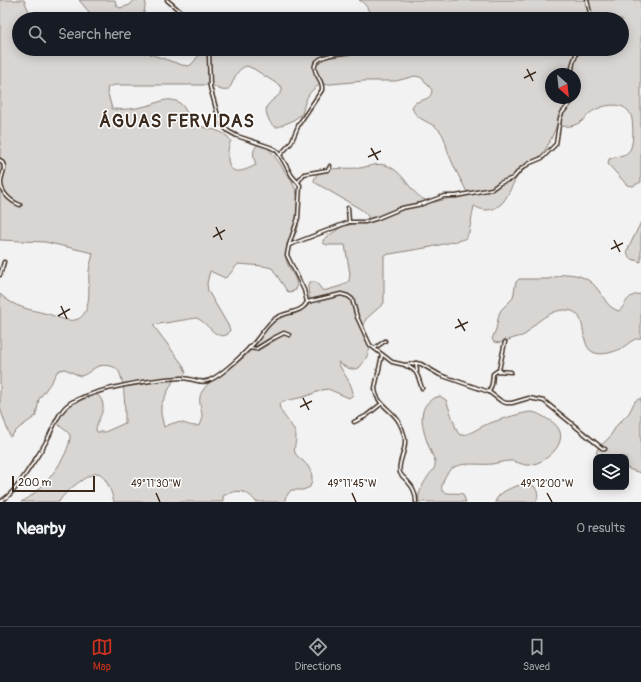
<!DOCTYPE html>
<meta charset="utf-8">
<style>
body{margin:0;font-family:Pangolin,sans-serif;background:#242831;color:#f1f3f6}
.controls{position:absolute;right:12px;bottom:12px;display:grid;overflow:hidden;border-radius:8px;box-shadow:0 2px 10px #0003}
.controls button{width:36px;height:36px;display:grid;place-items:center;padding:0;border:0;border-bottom:1px solid #363941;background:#171b24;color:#f1f3f6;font:20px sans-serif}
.compass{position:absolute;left:545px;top:68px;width:36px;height:36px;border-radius:50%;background:#171b24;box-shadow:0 2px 10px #0003;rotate:153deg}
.scale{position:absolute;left:12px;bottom:10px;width:83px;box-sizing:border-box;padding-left:4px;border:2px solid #3b2a1e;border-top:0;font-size:11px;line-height:14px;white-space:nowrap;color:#3b2a1e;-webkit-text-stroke:3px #fff;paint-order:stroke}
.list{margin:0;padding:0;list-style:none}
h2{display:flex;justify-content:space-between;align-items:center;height:52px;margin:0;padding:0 16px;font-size:17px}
h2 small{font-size:13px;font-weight:400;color:#9ea1a6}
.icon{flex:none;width:22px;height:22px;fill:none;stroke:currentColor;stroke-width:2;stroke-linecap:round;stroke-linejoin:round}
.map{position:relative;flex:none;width:641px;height:502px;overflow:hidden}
.search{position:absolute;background:#171b24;box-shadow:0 2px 10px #0003;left:12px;right:12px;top:12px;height:44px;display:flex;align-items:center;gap:10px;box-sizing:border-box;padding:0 14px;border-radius:22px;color:#9ea1a6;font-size:15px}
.sheet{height:124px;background:#171b24}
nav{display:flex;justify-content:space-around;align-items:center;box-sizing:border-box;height:56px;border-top:1px solid #363941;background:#171b24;font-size:11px;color:#9ea1a6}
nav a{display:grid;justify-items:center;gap:2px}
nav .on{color:#c8321e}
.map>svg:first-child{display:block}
</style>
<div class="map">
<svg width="641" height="502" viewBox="0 0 641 502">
<rect width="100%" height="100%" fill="#f3f2f2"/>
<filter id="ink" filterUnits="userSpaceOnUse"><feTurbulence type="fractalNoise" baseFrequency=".025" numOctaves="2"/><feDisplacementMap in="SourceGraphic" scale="8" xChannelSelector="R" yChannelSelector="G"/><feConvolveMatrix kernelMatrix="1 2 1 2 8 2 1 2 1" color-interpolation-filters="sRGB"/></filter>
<g filter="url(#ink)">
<g fill="#d8d5d2" stroke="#8a8078" fill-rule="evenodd">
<path d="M0,0h24l6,14v5h-11v30h128l3,5 32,11 7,1 3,-2 7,-9 3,-1 14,1 15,-6h13l15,7 19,-5 23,3 11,-5h25l22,3h4l3,-3h256v-30h-252c0,-9 -4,-15 -11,-19h282v182l-8,4 -6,-1 -19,-21 1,-5 17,-5 4,-4c4,-9 3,-21 2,-31 -4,-20 -30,-15 -42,-6 -4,3 -6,8 -11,10 -7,4 -14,4 -22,2 -4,9 -8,20 -14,28 -7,9 -18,14 -25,23 -8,10 -10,25 -21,31 -8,5 -16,3 -23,-1l-5,26 -4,7 -34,8 -47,8v48l-18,16 -2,5c0,6 3,10 5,15 4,10 -4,22 -10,29 -9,3 -14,-1 -21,-6 4,11 15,21 15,33l-4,3 -21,-9 -6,1 -18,7 -20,4 -5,4c2,10 12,17 16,27 3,7 -2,14 0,21 2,4 7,6 9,9 8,7 10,16 6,25l-7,3h-12l-6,8 1,4h-30c-10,-13 -19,-13 -33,-6v6h-109c-2,-9 -7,-23 -15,-29 -11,0 -35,19 -40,29h-38c19,-8 50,-46 49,-67 -4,-6 -12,-8 -14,-15 3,-11 32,-27 42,-25 12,13 -1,22 -2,35l1,2h8l20,-9c0,-12 0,-46 -8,-54 -4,-4 -13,-4 -18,-3 -7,2 -11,9 -19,10l-15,-7 -5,1 -3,2 -5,9 -13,18 -3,17 -17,12 -9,9 -10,-29v-114c15,14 29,15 48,20 8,2 18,8 27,6 18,-4 13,-35 14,-49 1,-7 3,-12 4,-18l-48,-11 -45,-2zM247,66l7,3 28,18v4c-7,11 -22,11 -13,29 2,4 4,7 9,7l14,-6 10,-7c3,-12 5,-23 18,-29l44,-4h32l19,-5 5,1 3,2 9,11c0,10 -10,9 -17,13l-3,4c3,14 20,14 28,24 6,7 6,18 10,26 5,13 12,25 18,37l-34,8c-21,-1 -26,-25 -42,-34 -11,-7 -21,-2 -32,0 -12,1 -46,-3 -46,14l48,28 6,6v3l-3,2 -24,6 -18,13v3l4,2h18l5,29 -1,7 -8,5 -18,5 -7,-9h-6l-2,2c-1,8 4,15 0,22 -10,9 -24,6 -35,12 -10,6 -10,20 -18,28 -5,6 -12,12 -18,17 -11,8 -26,15 -34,27 -9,12 4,25 -3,35 -7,2 -10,0 -17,-2 -6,-2 -13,1 -19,4l-3,-13v-9l12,-24 10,-5 3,-3 -3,-8 -30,-40 43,-7c11,3 20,24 32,16l2,-4 -2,-5 -20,-34 -1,-8 3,-12 15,7 4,-3 9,-11 25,2 9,2 15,23 3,1 6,-2c4,-11 -9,-21 -10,-32 -1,-11 10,-21 12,-31 2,-13 2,-31 -5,-43 -3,-7 -9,-13 -13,-20 -5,-7 -11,-17 -19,-21 -10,4 -8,14 -5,22 -12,6 -28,13 -28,-8 0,-6 0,-11 3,-16 -7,-12 -22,-11 -33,-16 -11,-5 -11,-20 -22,-24 -11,-4 -20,3 -30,5 -12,3 -23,4 -34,3l-5,-19 1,-3 7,-2h97c26,18 15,-14 35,-19zM551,74h24v24h-24z"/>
<path d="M79,0h36l1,5 4,3 10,-3 4,-5h12l-3,19h-45l-9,-7z"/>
<path d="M641,222v40l-12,-4 -2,-7z"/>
<path d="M565,274c14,0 26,5 34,17 6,8 9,17 20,20 9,-8 6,-16 22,-17v44c-10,1 -13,7 -21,11 -8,4 -23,8 -30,1 -11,-11 -1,-41 -26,-40 -10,0 -22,8 -30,15 -3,3 -5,6 -8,9 -4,3 -10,3 -15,5 -7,3 -9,5 -17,3l-2,-3 4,-10 3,-15 2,-4 12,-12 2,-11 1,-5 3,-3h29z"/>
<path d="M440,396l6,4 11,31 3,4c9,0 15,-5 23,-9 8,-4 40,-14 49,-14 7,1 13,6 19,9 24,16 -2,41 -21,44 -7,1 -13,-4 -20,-4 -6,0 -12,2 -18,3 -18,2 -39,-6 -48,15 -2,5 -3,8 -2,12 6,4 14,1 21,3l3,8h-47c-2,-7 4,-18 8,-24 4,-7 9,-8 8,-17 -8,-19 -27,-57 5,-65z"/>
<path d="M641,398v75l-10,-3 -5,-3v-10h-27l-3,-4 2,-5 11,-10 8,-13 12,-12 6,-12z"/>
<path d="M523,484l11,2c4,5 5,10 2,16h-41c4,-11 18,-15 28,-18z"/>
</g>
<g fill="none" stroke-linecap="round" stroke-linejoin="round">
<g stroke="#3b2a1e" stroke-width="5">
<g id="street">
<path d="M167,0l22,19"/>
<path d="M587,0l3,13 -1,6"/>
<path d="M208,49l1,5 1,33 9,32 4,7 5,5 9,5 33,11 6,3 4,5 12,21 8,9 -2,33 -9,27 -2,10 17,35 3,12"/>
<path d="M571,74l2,-11 5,-14"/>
<path d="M280,155l11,-12 8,-19 23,-34c1,-8 -3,-10 -6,-17 -9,-19 28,-20 39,-21"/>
<path d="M0,160c8,7 2,12 1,21 -1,11 9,20 19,24"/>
<path d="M298,182l6,-8 23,-4 2,-1 1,-3"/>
<path d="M348,208l1,14"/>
<path d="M289,245l11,-4 49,-19h16l13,-4 24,-10 20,-4 22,-8h12l36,-7 8,-6 13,-5 8,-9 9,-6 12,-5 14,-14 4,-26 2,-5 15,-18v-5l-2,-5"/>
<path d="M0,275l4,-13"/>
<path d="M307,302l34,-8 7,2 4,3 5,18 13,28 22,17 13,3 11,-2 5,1 19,11 49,17 12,9 5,2h6l17,-5 15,3 58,47 3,1"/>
<path d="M249,348l7,1 18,-11 10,-5 5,2"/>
<path d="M375,348l10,-7"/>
<path d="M382,355l-7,33c1,17 17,21 24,34 3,6 7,15 6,21 0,10 -8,21 -5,30 2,4 6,6 8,9 5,5 8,13 8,20"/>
<path d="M416,363l1,8"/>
<path d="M406,366c12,3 12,12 16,22"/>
<path d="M499,370l6,-28"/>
<path d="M489,392l3,-8 1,-10 4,-3 14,1"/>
<path d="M354,422l12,-6 15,-12"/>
<path d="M0,502c15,-9 23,-25 33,-39 5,-8 10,-15 14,-23 7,-13 12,-31 25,-38 29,-15 76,-22 108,-24 10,-1 21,7 30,2 12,-5 35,-27 44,-37 7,-8 13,-19 22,-25 10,-7 25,-4 31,-16"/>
</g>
</g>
<use href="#street" stroke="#fff" stroke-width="2"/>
</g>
</g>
<path fill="none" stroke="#3b2a1e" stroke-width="1.5" d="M527,69l6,12M524,78l12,-6M371,148l7,12M368,157l13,-6M216,227l6,13M213,237l12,-7M614,240l6,12M611,249l12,-6M61,306l6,13M58,316l12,-7M458,319l7,12M455,328l13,-6M303,398l6,12M300,407l12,-6M156,493l4,9M352,493l4,9M547,493l5,9"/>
<g text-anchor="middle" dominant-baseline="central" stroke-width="3" stroke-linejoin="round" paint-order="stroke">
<g font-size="18" font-weight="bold" letter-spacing="1" fill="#3b2a1e" stroke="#fff">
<text x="177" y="121">ÁGUAS FERVIDAS</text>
</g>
</g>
<g font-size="10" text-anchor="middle" fill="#3b2a1e" stroke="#fff" stroke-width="3" stroke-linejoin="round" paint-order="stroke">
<text x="156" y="487">49°11'30"W</text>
<text x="352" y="487">49°11'45"W</text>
<text x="547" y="487">49°12'00"W</text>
</g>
</svg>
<div class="controls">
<button><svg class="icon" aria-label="layers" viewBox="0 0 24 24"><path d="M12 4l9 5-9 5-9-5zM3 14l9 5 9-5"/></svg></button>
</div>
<svg class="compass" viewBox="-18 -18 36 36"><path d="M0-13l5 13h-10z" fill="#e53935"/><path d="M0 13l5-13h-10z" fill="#9ea1a6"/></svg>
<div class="scale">200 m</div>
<div class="search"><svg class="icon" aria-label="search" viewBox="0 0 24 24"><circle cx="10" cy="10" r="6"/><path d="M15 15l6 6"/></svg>Search here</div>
</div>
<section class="sheet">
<h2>Nearby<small>0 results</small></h2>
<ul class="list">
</ul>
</section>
<nav>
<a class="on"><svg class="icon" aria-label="map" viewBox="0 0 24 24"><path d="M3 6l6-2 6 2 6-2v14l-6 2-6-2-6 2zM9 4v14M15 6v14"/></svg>Map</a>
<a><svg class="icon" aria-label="directions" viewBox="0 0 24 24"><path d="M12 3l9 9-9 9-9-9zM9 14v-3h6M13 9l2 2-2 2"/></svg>Directions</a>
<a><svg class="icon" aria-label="saved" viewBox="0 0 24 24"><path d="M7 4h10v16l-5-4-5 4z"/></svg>Saved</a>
</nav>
